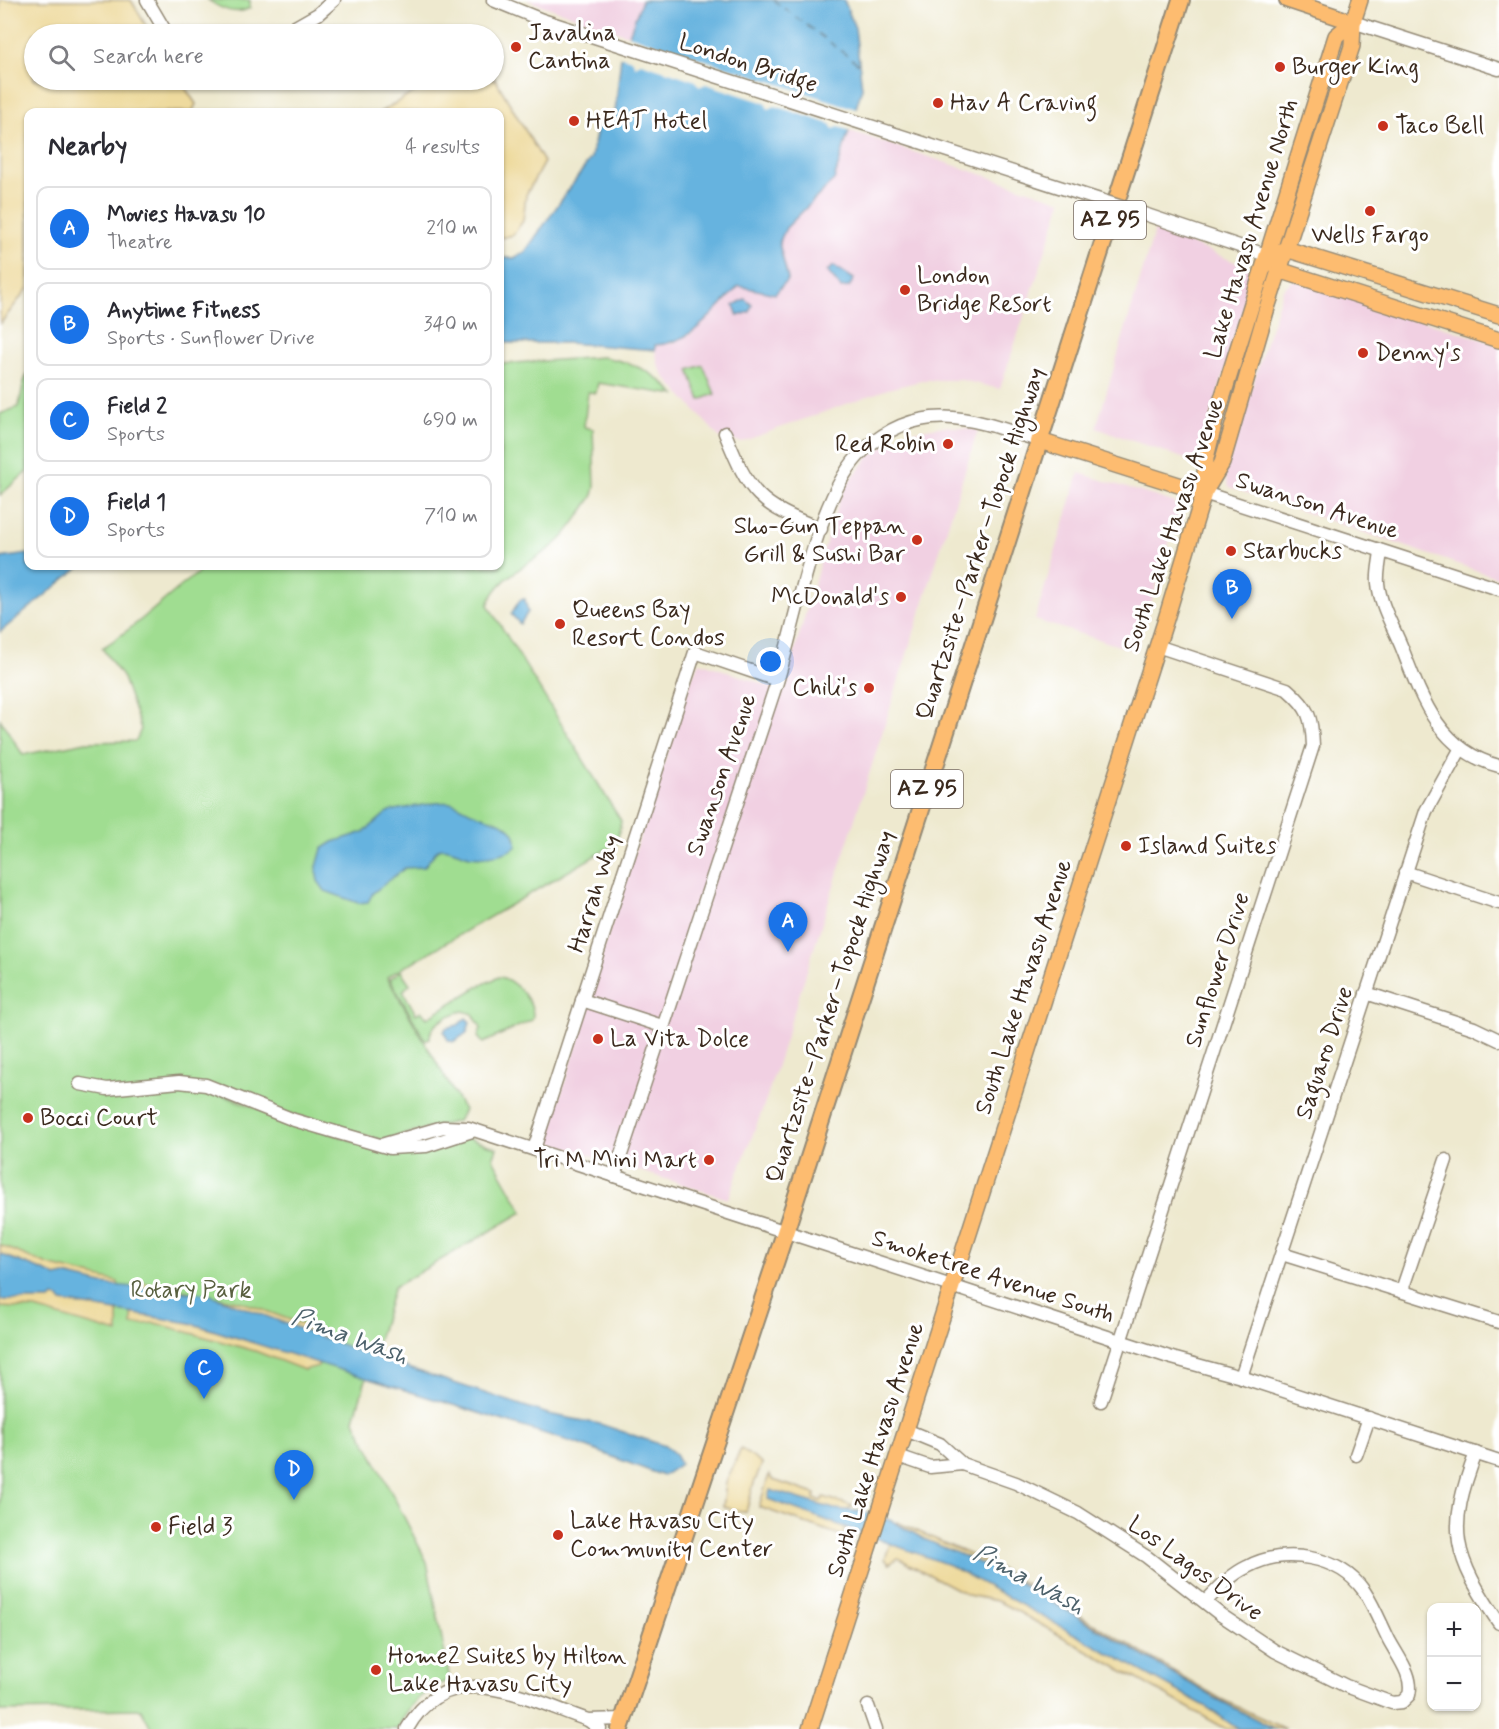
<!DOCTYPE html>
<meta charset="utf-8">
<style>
body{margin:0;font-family:Mynerve,sans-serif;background:#f7f7f7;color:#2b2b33}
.controls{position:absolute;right:18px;bottom:18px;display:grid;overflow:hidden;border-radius:12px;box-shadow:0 2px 4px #0004}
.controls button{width:54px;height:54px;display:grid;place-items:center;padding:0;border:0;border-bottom:2px solid #e1e1e2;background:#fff;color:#2b2b33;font:30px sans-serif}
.you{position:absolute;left:771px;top:662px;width:21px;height:21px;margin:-15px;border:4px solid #fff;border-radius:50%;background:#1a73e8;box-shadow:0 0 0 9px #1a73e833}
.badge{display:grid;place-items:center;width:39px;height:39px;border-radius:50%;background:#1a73e8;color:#fff;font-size:20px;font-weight:700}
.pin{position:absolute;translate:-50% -50px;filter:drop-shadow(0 2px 3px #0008)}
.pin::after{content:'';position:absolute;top:32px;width:21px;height:18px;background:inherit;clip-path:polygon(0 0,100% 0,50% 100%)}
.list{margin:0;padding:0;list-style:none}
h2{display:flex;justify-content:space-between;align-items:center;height:78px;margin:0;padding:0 24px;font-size:26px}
h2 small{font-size:20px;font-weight:400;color:#7c7c81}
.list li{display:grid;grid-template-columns:39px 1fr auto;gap:18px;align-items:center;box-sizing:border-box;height:84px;margin:0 12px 12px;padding:0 12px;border:2px solid #e1e1e2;border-radius:12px}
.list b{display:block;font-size:22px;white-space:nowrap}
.list p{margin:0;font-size:20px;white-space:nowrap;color:#7c7c81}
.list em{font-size:20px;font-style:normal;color:#7c7c81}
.icon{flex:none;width:33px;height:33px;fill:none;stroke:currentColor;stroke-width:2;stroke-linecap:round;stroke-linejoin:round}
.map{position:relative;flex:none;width:1499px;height:1729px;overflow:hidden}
.search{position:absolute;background:#fff;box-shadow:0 2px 4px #0004;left:24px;top:24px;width:480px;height:66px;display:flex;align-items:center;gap:15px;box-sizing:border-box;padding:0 21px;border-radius:33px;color:#7c7c81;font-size:22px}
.panel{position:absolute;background:#fff;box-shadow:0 2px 4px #0004;left:24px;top:108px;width:480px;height:462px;border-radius:12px}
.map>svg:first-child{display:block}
</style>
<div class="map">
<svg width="1499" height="1729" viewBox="0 0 1499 1729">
<rect width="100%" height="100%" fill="#fff"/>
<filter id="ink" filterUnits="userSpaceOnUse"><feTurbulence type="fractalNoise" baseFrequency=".0167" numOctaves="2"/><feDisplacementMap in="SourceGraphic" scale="12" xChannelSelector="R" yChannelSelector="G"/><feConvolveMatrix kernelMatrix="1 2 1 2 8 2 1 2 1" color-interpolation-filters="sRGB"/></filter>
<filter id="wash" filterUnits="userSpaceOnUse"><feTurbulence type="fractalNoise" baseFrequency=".008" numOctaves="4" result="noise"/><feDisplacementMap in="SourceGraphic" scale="24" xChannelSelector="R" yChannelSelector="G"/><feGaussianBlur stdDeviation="1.35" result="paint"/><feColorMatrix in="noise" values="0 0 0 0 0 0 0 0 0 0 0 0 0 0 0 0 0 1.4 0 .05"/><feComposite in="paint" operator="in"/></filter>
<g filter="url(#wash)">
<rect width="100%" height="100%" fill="#eee9cf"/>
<g fill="#f1d0e2">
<path d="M527,0h115l-14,35z"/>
<path d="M850,131l212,70 -62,188 -38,-9h-37l-37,9 -147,53 -22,-5 -55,-61 -6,-12 -4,-19 19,-2 18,-9 48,-48 49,-7 -9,-36 7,-15 48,-48z"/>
<path d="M1155,229l92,38 7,8 -57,188 -101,-35z"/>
<path d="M1294,280l205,65v233l-270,-91 -5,-13 59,-185z"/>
<path d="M945,426l33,4 -213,673 -37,96 -182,-58 37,-115 10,-45 99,-304 8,-15 83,29 46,-159 11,-34 10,-18 20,-24 25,-17 19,-8z"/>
<path d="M1079,473l94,29 6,9 -43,140 -101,-31z"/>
</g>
<g fill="#a0dd91" stroke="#6e8458" stroke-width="1.5">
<path d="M208,0h42v8c-15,8 -29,1 -42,-8z"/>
<path d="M602,357c30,5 54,15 73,38l-77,-12 -2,10 -8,-1 -4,35 9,2 2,58 -2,8c-6,10 -25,38 -33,45 -23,22 -61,33 -72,65l133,216 -4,22 -230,134 77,133 -6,11 -76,19 -185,-53 174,60 94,-10 32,11 -4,11 30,53 -129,75 -40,132 73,143 23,118c-24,8 -43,25 -52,49h-246l-11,-20 -141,2v-992l23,36 63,-13 50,-1 5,-12 -18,-51 -21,-30c35,-21 63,-51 96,-75v-7h302v-202z"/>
<path d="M703,365l12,29 -15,6 -11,-30z"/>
<path d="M28,374v97l-28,24v-81l18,-7c5,-11 2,-23 10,-33z"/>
<path d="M401,971l9,13 -7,7 13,23 5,-3 6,7 52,-32 20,-9c15,1 39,28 33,43l-49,23 -5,-6 3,-9 -8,-14 -10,-3c-12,3 -34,12 -33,27l-5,2 -35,-61z"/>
</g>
<g fill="#eeda9e" stroke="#94825e" stroke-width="1.5">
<path d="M0,0h131l20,34h-117v46h146l16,24 -4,8h-164v176l-28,36z"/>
<path d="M494,77l50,85 -18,33 -3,26 -10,14 -13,3v-126h-120l55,-32h59z"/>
<path d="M0,1245l48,20 70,17v51l-83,-24 -35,-2z"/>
<path d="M138,1282l104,20 83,31 -7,33 -14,4 -49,-19 -100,-28 -23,2 1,-41z"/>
<path d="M741,1449l21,15 -8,19 -8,29 -23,-5 3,-25z"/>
<path d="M769,1475l4,5 42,14 -1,5 7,2 3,-4 29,9 -5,3 13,6 -17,15 -1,6 -84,-29z"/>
<path d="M897,1522l100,45 224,132 64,30h-59l-211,-119 -18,-9 -29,-6 -70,-37 -9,6 -4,-5z"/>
</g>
<g fill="#66b3df" stroke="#506e7e" stroke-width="1.5">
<path d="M642,0h202l11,28 7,60 -28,92 -48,48 -7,15 9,36 -13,15 -36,-8c-25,25 -47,58 -84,59v5l-87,-7h-59l-9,-3v-82h14l11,-6 66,-94 7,-33 8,2 8,-5 7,-66z"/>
<path d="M834,266l20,13 -5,8 -8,1 -14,-17z"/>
<path d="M745,299l7,6 -2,7 -12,4 -4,-11z"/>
<path d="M28,554v12h53l-81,66v-74z"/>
<path d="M525,599l3,13 -8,12 -9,-10 9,-14z"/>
<path d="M435,803c24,-2 21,3 41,11 16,6 43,9 40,33 -11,8 -33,11 -46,9 -11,-2 -21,-10 -32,-7l-14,18 -19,1 -32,25 -5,9 -10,1 -33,-12 -7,-10 -2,-11 6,-21 11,-7 31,-10 25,-21z"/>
<path d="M466,1018l4,4 -3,11 -14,9 -5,-2 -4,-8 2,-4 12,-3z"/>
<path d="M0,1254c11,5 50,18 56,23l9,-2 37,9 106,10 164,62 176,58 52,10 65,22 9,7 6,11 -17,12 -82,-31 -391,-122 -128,-21 -3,-4 -6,-1 -3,3h-50z"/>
<path d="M770,1490l64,19 31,3 27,9 32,18 79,34 212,125 60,31h-37l-33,-23 -256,-141 -181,-66z"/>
</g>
<path fill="#eee9cf" d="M625,34l234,76 -6,22 -14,-5 -6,2 -3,-5 -55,-18 -7,3 -3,-6 -59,-19 -7,3 -3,-6 -55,-18 -6,3 -3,-6 -14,-4z"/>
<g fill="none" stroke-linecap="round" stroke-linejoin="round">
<path stroke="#4c616b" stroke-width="1.5" stroke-dasharray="8 6" stroke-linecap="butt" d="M773,0l87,65"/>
</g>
</g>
<g filter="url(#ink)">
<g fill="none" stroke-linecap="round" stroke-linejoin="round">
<g stroke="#948a76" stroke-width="15">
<g id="minor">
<path d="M147,0l20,34"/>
<path d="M493,0l49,20 539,174"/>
<path d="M1353,22l146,47"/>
<path d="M283,34l35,-20 16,-14"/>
<path d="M1147,215l122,41"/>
<path d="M725,433c25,62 33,71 96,96"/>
<path d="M1204,493l295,96"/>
<path d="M1381,551c-1,11 -4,22 -3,32 2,22 16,45 24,65 20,52 38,103 97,118"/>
<path d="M1405,872l94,31"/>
<path d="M1366,993l108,35 25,12"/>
<path d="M582,1000l80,26"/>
<path d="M80,1084l27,5 72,-7 27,3 88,35 96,28 36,-2 46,-15"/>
<path d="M381,1145l62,-18 25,1 704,230 69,19 258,84"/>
<path d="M534,1149l161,-497 82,28"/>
<path d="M614,1176c53,-165 110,-329 163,-494 20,-63 40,-190 87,-232 58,-53 112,-30 176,-9"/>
<path d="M1282,1254l217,68"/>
<path d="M1402,1290l44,-130"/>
<path d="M1241,1377l185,-566 35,-63"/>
<path d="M1101,1401l212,-655c-1,-29 -4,-38 -26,-57l-130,-43"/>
<path d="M906,1430l34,14 22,20 54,19 62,30 69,44 74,58 54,36 71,35 46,17 10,-1 7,-7c5,-19 -11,-38 -20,-55 -8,-16 -15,-34 -25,-49 -25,-36 -80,-44 -117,-24 -17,8 -29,22 -42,35"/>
<path d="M1476,1453c-30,78 -23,102 23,170"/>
<path d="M1356,1455l13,-37"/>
<path d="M898,1456l32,11 32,-3"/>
<path d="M868,1706l8,23"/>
<path d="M588,1720l36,-1"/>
<path d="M407,1729c42,-76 119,-30 181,-9l12,9"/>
</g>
</g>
<g stroke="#948a76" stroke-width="18">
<g id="major">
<path d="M1287,0l66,22"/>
<path d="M1499,315l-213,-66 -17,7 10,14 220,70"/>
<path d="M1040,441l164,52"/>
<path d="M1204,489l2,-31 9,-37 121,-385 17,-14"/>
<path d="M810,1729l356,-1110 38,-126 18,-30 44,-152 86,-265 1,-24 7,-22"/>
</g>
</g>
<g stroke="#948a76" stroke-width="20">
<path id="highway" d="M620,1729l161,-484 400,-1245"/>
</g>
<use href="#minor" stroke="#fff" stroke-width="12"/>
<use href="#major" stroke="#fdbc70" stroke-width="15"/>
<use href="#highway" stroke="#fdbc70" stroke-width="16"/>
<g stroke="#948a76" stroke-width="15" stroke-linecap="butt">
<path id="minor-bridge" d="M1081,194l66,21"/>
</g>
<use href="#minor-bridge" stroke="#fff" stroke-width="12"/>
</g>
</g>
<g fill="#c8321e" stroke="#fff" stroke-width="2">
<circle cx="516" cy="47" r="6"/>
<circle cx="1280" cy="67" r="6"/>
<circle cx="938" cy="103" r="6"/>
<circle cx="574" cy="121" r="6"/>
<circle cx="1383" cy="126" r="6"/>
<circle cx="1370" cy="211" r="6"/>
<circle cx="905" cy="290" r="6"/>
<circle cx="1363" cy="353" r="6"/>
<circle cx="948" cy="444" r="6"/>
<circle cx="917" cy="540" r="6"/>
<circle cx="1231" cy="551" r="6"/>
<circle cx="901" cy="597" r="6"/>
<circle cx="560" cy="624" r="6"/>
<circle cx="869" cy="688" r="6"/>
<circle cx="1126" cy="846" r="6"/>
<circle cx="598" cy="1039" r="6"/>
<circle cx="28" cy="1118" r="6"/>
<circle cx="709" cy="1160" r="6"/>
<circle cx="156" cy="1527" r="6"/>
<circle cx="558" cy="1535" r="6"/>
<circle cx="376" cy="1670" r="6"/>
</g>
<g text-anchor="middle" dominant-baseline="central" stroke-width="6" stroke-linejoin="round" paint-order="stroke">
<g fill="#fff" stroke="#766a62" stroke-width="1.5">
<rect x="1074" y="201" width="72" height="38" rx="4.5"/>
<rect x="891" y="770" width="72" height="38" rx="4.5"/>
</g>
<g font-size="22" font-weight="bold" fill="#3b2a1e">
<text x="1110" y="220">AZ 95</text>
<text x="927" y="789">AZ 95</text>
</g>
<g font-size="24" fill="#3b2a1e" stroke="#fff" text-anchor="start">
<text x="528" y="33">Javalina<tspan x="528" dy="28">Cantina</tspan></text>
<text x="1292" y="67">Burger King</text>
<text x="950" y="103">Hav A Craving</text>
<text x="586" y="121">HEAT Hotel</text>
<text x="1395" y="126">Taco Bell</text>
<text x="1370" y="235" text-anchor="middle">Wells Fargo</text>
<text x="917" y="276">London<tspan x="917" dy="28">Bridge Resort</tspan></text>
<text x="1375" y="353">Denny's</text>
<text x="936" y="444" text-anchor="end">Red Robin</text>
<text x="905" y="526" text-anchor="end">Sho-Gun Teppan<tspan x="905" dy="28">Grill &amp; Sushi Bar</tspan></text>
<text x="1243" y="551">Starbucks</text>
<text x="889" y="597" text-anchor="end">McDonald's</text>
<text x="572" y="610">Queens Bay<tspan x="572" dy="28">Resort Condos</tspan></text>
<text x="857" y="688" text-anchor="end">Chili's</text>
<text x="1138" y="846">Island Suites</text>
<text x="610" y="1039">La Vita Dolce</text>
<text x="40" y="1118">Bocci Court</text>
<text x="697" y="1160" text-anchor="end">Tri M Mini Mart</text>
<text x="570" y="1521">Lake Havasu City<tspan x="570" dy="28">Community Center</tspan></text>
<text x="168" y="1527">Field 3</text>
<text x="388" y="1656">Home2 Suites by Hilton<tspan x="388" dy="28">Lake Havasu City</tspan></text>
</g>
<g font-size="24" fill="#3b2a1e" stroke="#fff">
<text transform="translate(748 64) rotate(18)">London Bridge</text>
<text transform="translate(1252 229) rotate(-73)">Lake Havasu Avenue North</text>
<text transform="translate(1317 506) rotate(18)">Swanson Avenue</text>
<text transform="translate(1174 525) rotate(-71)">South Lake Havasu Avenue</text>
<text transform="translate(981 544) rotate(-72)">Quartzsite–Parker–Topock Highway</text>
<text transform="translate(722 775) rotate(-71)">Swanson Avenue</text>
<text transform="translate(595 894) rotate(-72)">Harrah Way</text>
<text transform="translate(1218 970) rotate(-72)">Sunflower Drive</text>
<text transform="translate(1024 987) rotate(-72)">South Lake Havasu Avenue</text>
<text transform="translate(831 1007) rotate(-72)">Quartzsite–Parker–Topock Highway</text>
<text transform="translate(1325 1053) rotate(-72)">Saguaro Drive</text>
<text transform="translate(993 1277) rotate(18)">Smoketree Avenue South</text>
<text transform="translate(876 1450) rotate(-72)">South Lake Havasu Avenue</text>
<text transform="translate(1195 1569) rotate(36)">Los Lagos Drive</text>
</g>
<g font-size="24" fill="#596040" stroke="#fff">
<text x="191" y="1290">Rotary Park</text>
</g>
<g font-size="26" font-style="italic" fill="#4c616b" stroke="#fff">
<text transform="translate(350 1337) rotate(20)">Pima Wash</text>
<text transform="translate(1029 1580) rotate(28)">Pima Wash</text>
</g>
</g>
</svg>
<div class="controls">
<button>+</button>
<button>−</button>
</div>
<div class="you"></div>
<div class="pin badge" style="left:788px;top:952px">A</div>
<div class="pin badge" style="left:1232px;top:619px">B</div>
<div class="pin badge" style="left:204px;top:1399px">C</div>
<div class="pin badge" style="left:294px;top:1500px">D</div>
<div class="search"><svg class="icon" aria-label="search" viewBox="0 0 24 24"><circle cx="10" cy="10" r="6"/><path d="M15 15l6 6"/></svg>Search here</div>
<section class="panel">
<h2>Nearby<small>4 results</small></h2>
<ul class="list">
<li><span class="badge">A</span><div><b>Movies Havasu 10</b><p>Theatre</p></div><em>210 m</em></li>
<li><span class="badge">B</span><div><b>Anytime Fitness</b><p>Sports · Sunflower Drive</p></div><em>340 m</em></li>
<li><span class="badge">C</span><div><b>Field 2</b><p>Sports</p></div><em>690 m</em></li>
<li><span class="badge">D</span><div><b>Field 1</b><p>Sports</p></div><em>710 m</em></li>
</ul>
</section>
</div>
